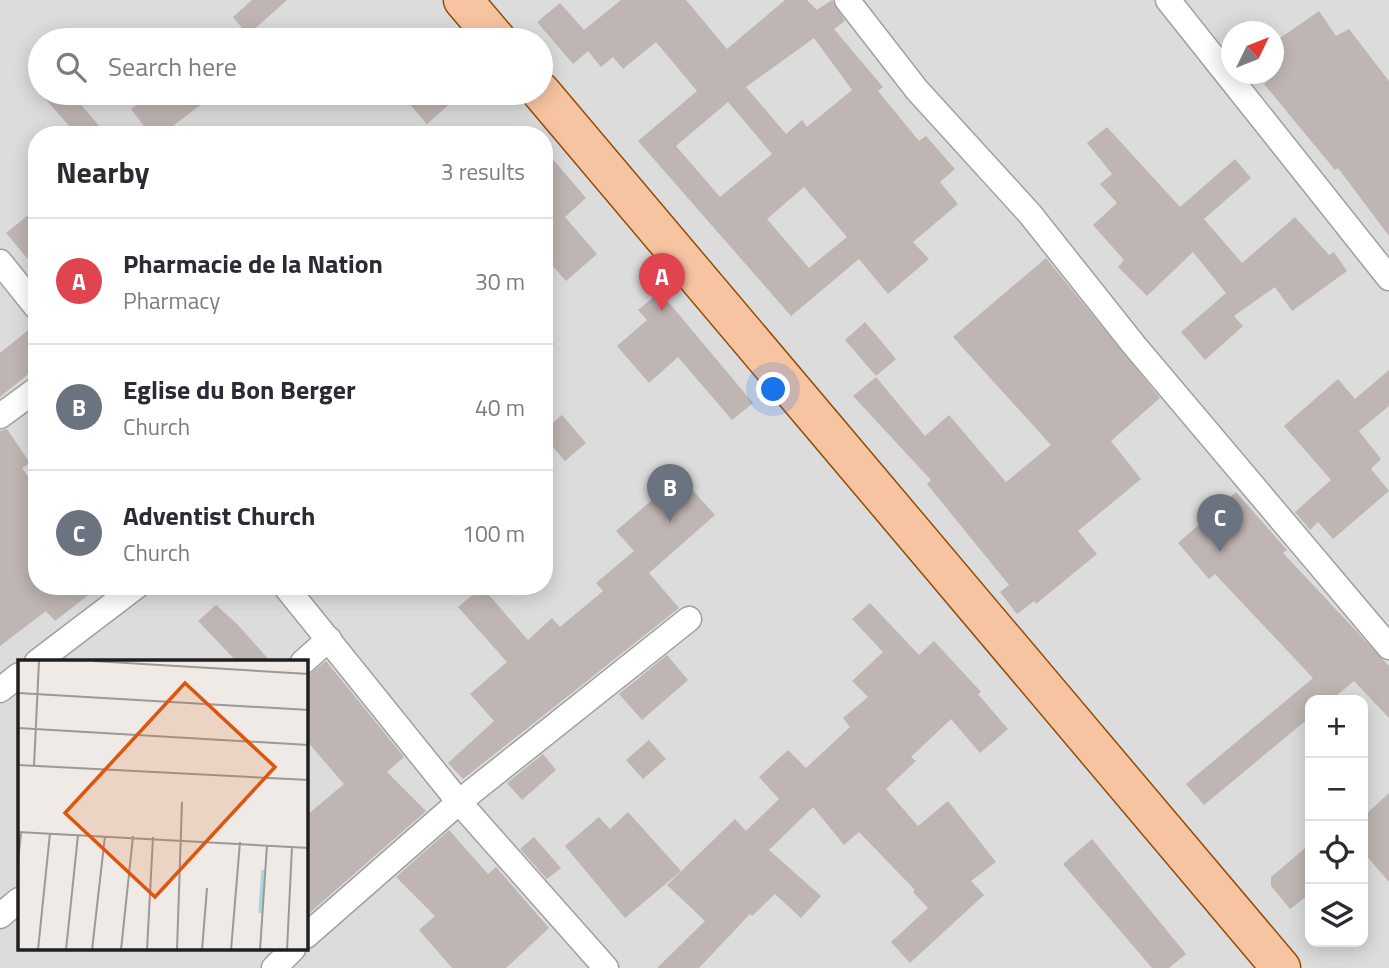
<!DOCTYPE html>
<meta charset="utf-8">
<style>
body{margin:0;font-family:"Titillium Web",sans-serif;background:#f2f2f3;color:#2b2b33}
.controls{position:absolute;right:21px;bottom:21px;display:grid;overflow:hidden;border-radius:14px;box-shadow:0 4px 18px #0003}
.controls button{width:63px;height:63px;display:grid;place-items:center;padding:0;border:0;border-bottom:2px solid #e1e1e2;background:#fff;color:#2b2b33;font:35px sans-serif}
.compass{position:absolute;left:1221px;top:21px;width:63px;height:63px;border-radius:50%;background:#fff;box-shadow:0 4px 18px #0003;rotate:47deg}
.you{position:absolute;left:774px;top:390px;width:24px;height:24px;margin:-18px;border:5px solid #fff;border-radius:50%;background:#1a73e8;box-shadow:0 0 0 10px #1a73e833}
.badge{display:grid;place-items:center;width:46px;height:46px;border-radius:50%;background:#c40a29;color:#fff;font-size:23px;font-weight:700}
.pin{position:absolute;translate:-50% -58px;filter:drop-shadow(0 2px 4px #0008)}
.pin::after{content:'';position:absolute;top:37px;width:24px;height:21px;background:inherit;clip-path:polygon(0 0,100% 0,50% 100%)}
.list{margin:0;padding:0;list-style:none}
h2{display:flex;justify-content:space-between;align-items:center;height:91px;margin:0;padding:0 28px;font-size:30px}
h2 small{font-size:23px;font-weight:400;color:#7c7c81}
.list li{display:grid;grid-template-columns:46px 1fr auto;gap:21px;align-items:center;box-sizing:border-box;height:126px;padding:0 28px;border-top:2px solid #e1e1e2}
.list b{display:block;font-size:26px;white-space:nowrap}
.list p{margin:0;font-size:23px;white-space:nowrap;color:#7c7c81}
.list em{font-size:23px;font-style:normal;color:#7c7c81}
.icon{flex:none;width:38px;height:38px;fill:none;stroke:currentColor;stroke-width:2;stroke-linecap:round;stroke-linejoin:round}
.map{position:relative;flex:none;width:1389px;height:968px;overflow:hidden}
.search{position:absolute;background:#fff;box-shadow:0 4px 18px #0003;left:28px;top:28px;width:525px;height:77px;display:flex;align-items:center;gap:18px;box-sizing:border-box;padding:0 24px;border-radius:38px;color:#7c7c81;font-size:26px}
.panel{position:absolute;background:#fff;box-shadow:0 4px 18px #0003;left:28px;top:126px;width:525px;height:469px;border-radius:28px}
.map>svg:first-child{display:block}
</style>
<div class="map">
<svg width="1389" height="968" viewBox="0 0 1389 968">
<rect width="100%" height="100%" fill="#efeae5"/>
<path fill="#dddcdc" fill-rule="evenodd" d="M0,0h1389v968h-1389zM1232,32h42v42h-42zM40,40h501v53h-501zM37,135h507v451h-507zM19,662h287v287h-287zM1310,700h53v242h-53z"/>
<g fill="#bfb5b2" fill-rule="evenodd">
<path d="M252,0h35l-39,35 -15,-18z"/>
<path d="M621,0h65l41,49 58,-49h22l10,10 15,-10 13,21 -11,8 49,58 -5,4 41,50 7,-5 29,33 -15,13 18,22 -45,38 16,17 -41,35 -29,-35 -68,57 -153,-175 59,-50 -41,-49 -33,27 -10,-12 -12,10 -13,-16 -15,13 -36,-42 23,-19 24,27zM814,38l38,52 -45,37 -5,-7 -16,14 -40,-47zM728,102l44,52 -52,43 -44,-51zM804,187l43,50 -38,31 -42,-49z"/>
<path d="M1319,11l17,25 13,-7 40,52v155l-51,-68 -3,2 -71,-86 12,-10 -3,-4v-27z"/>
<path d="M40,93h31l36,42h-30z"/>
<path d="M153,93h63l-55,42h-10l-20,-26z"/>
<path d="M400,93h62l-35,31z"/>
<path d="M1107,127l73,80 55,-48 16,19 -47,41 38,44 53,-46 34,38 5,-3 13,19 -55,40 -17,-24 -41,29 9,10 -38,34 -24,-28 45,-39 -33,-41 -46,44 -29,-29 6,-7 -31,-35 24,-22 -17,-19 12,-10 -25,-31z"/>
<path d="M544,149l42,49 -21,19 32,37 -31,27 -22,-25z"/>
<path d="M37,208v62l-31,-37z"/>
<path d="M1046,258l114,140 -49,43 30,38 -63,52 19,23 -61,50 -2,-3 -17,13 -17,-22 9,-7 -82,-101 4,-4 -78,-84 23,-19 49,59 24,-21 57,67 45,-37 -98,-108z"/>
<path d="M660,292l93,111 -21,17 -54,-63 -29,26 -32,-37 30,-26 -9,-10z"/>
<path d="M865,322l31,37 -20,17 -31,-36z"/>
<path d="M37,323v44l-37,30v-44z"/>
<path d="M1389,370v36l-30,25 22,28 -10,10 18,22 -56,48 -15,-17 -8,8 -15,-18 36,-32 -47,-54 54,-47 17,20z"/>
<path d="M562,415l24,28 -21,18 -21,-24v-7z"/>
<path d="M7,429l23,34 -8,5 15,21v97h63l-45,35 -9,-10 -46,35v-215z"/>
<path d="M680,476l35,39 -66,58 30,35 -216,171 -15,-16 46,-42 -24,-27 37,-32 -49,-55 24,-20 46,53 24,-22 8,9 43,-36 -7,-8 38,-32 -18,-20z"/>
<path d="M1236,492l51,58 -4,3 106,113v52l-35,-37 -23,19h-21v17l-106,88 -18,-21 127,-106 -98,-104 -6,5 -31,-36z"/>
<path d="M870,603l49,52 15,-14 47,51 -3,2 30,35 -28,24 -29,-34 -40,38 5,4 -30,28 32,37 30,-25 48,61 -25,19 13,14 -74,68 -19,-21 37,-34 -15,-16 2,-2 -56,-58 -15,13 -31,-38 -44,43 52,46 -20,22 -26,-24 -23,22 -2,-2 -51,54h-42l48,-47 -38,-36 68,-66 11,12 33,-32 -20,-22 29,-27 18,18 44,-41 -7,-9 25,-21 -16,-16 31,-29 -31,-33z"/>
<path d="M216,605l21,19 34,38h-34l-39,-41z"/>
<path d="M667,655l21,25 -46,40 -23,-26z"/>
<path d="M326,661l78,96 -17,15 39,39 -120,105v-100l38,-32 -38,-44v-63z"/>
<path d="M649,740l17,19 -23,20 -17,-19z"/>
<path d="M543,754l13,16 -34,30 -15,-17z"/>
<path d="M1389,793v89l-26,-30v-35z"/>
<path d="M628,812l53,59 -56,47 -60,-72 34,-29 11,12z"/>
<path d="M449,830l39,44 8,-7 53,61 -43,40h-54l-33,-38 16,-14 -39,-39z"/>
<path d="M534,837l27,31 -14,11 -27,-30z"/>
<path d="M1092,839l94,115 -17,14h-17l-89,-104z"/>
<path d="M1310,844v50l-20,15 -19,-23v-9z"/>
</g>
<g fill="none" stroke-linecap="round" stroke-linejoin="round">
<g stroke="#a0a0a0" stroke-width="27">
<g id="street">
<path d="M847,0l70,90 113,124 104,131 255,302"/>
<path d="M1168,0l221,278"/>
<path d="M0,262l37,46"/>
<path d="M0,416l37,-27"/>
<path d="M285,586l174,216 147,166"/>
<path d="M37,662l100,-76"/>
<path d="M303,662l26,-23"/>
<path d="M0,690l19,-15"/>
<path d="M0,916l19,-16"/>
<path d="M306,936l153,-134 230,-183"/>
<path d="M274,968l19,-19"/>
</g>
</g>
<g stroke="#924d07" stroke-width="41">
<g id="primary">
<path d="M463,0l34,40"/>
<path d="M541,92l740,876"/>
</g>
</g>
<use href="#street" stroke="#fff" stroke-width="24"/>
<use href="#primary" stroke="#f7c4a2" stroke-width="38"/>
</g>
<g transform="translate(18 660)">
<rect width="290" height="290" fill="#efeae5"/>
<path fill="none" stroke="#a8d7db" stroke-width="3.5" d="M242,253l3,-43"/>
<path fill="none" stroke="#9c9996" stroke-width="2" d="M75,1l216,13M0,33l291,17M0,68l291,17M0,105l291,15M16,106l5,-105M0,172l291,16M0,201l3,-28M20,290l12,-117M48,290l12,-115M74,290l13,-114M103,290l12,-114M129,290l6,-113M159,290l5,-148M184,290l5,-62M213,290l9,-108M242,290l7,-105M269,290l5,-103"/>
<path fill="#de560d" fill-opacity="0.15" stroke="#de560d" stroke-width="3.5" d="M167,23l90,84 -120,130 -90,-84z"/>
<rect width="290" height="290" fill="none" stroke="#1f1f1f" stroke-width="3.5"/>
</g>
</svg>
<div class="controls">
<button>+</button>
<button>−</button>
<button><svg class="icon" aria-label="locate" viewBox="0 0 24 24"><circle cx="12" cy="12" r="6"/><path d="M12 2v4M12 18v4M2 12h4M18 12h4"/></svg></button>
<button><svg class="icon" aria-label="layers" viewBox="0 0 24 24"><path d="M12 4l9 5-9 5-9-5zM3 14l9 5 9-5"/></svg></button>
</div>
<svg class="compass" viewBox="-18 -18 36 36"><path d="M0-13l5 13h-10z" fill="#e53935"/><path d="M0 13l5-13h-10z" fill="#7c7c81"/></svg>
<div class="you"></div>
<div class="pin badge" style="left:662px;top:311px;background:#e0444e">A</div>
<div class="pin badge" style="left:670px;top:522px;background:#6b7280">B</div>
<div class="pin badge" style="left:1220px;top:552px;background:#6b7280">C</div>
<div class="search"><svg class="icon" aria-label="search" viewBox="0 0 24 24"><circle cx="10" cy="10" r="6"/><path d="M15 15l6 6"/></svg>Search here</div>
<section class="panel">
<h2>Nearby<small>3 results</small></h2>
<ul class="list">
<li><span class="badge" style="background:#e0444e">A</span><div><b>Pharmacie de la Nation</b><p>Pharmacy</p></div><em>30 m</em></li>
<li><span class="badge" style="background:#6b7280">B</span><div><b>Eglise du Bon Berger</b><p>Church</p></div><em>40 m</em></li>
<li><span class="badge" style="background:#6b7280">C</span><div><b>Adventist Church</b><p>Church</p></div><em>100 m</em></li>
</ul>
</section>
</div>
